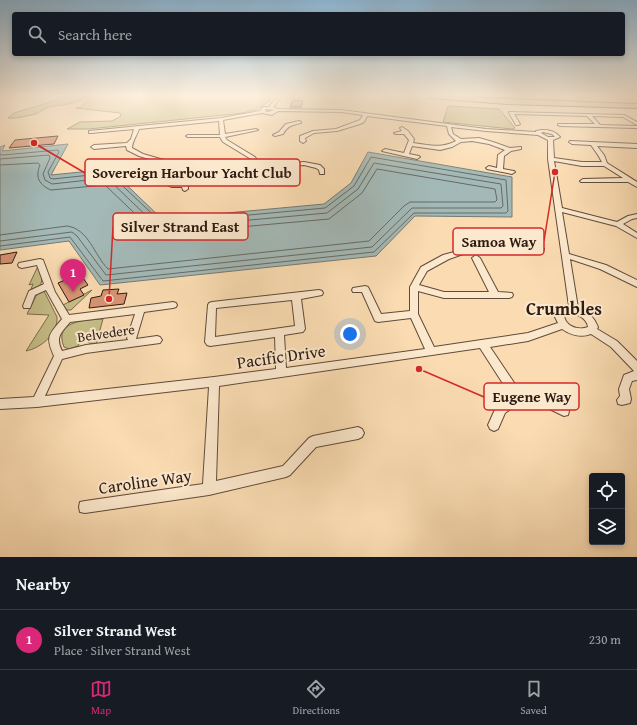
<!DOCTYPE html>
<meta charset="utf-8">
<style>
body{margin:0;font-family:"Gentium Book Plus",serif;background:#242831;color:#f1f3f6}
.controls{position:absolute;right:12px;bottom:12px;display:grid;overflow:hidden;border-radius:4px;box-shadow:0 2px 6px #0003}
.controls button{width:36px;height:36px;display:grid;place-items:center;padding:0;border:0;border-bottom:1px solid #363941;background:#171b24;color:#f1f3f6;font:20px sans-serif}
.you{position:absolute;left:350px;top:334px;width:14px;height:14px;margin:-10px;border:3px solid #fff;border-radius:50%;background:#1a73e8;box-shadow:0 0 0 6px #1a73e833}
.badge{display:grid;place-items:center;width:26px;height:26px;border-radius:50%;background:#db2777;color:#fff;font-size:13px;font-weight:700}
.pin{position:absolute;translate:-50% -33px;filter:drop-shadow(0 1px 2px #0008)}
.pin::after{content:'';position:absolute;top:21px;width:14px;height:12px;background:inherit;clip-path:polygon(0 0,100% 0,50% 100%)}
.list{margin:0;padding:0;list-style:none}
h2{display:flex;justify-content:space-between;align-items:center;height:52px;margin:0;padding:0 16px;font-size:17px}
h2 small{font-size:13px;font-weight:400;color:#9ea1a6}
.list li{display:grid;grid-template-columns:26px 1fr auto;gap:12px;align-items:center;box-sizing:border-box;height:60px;padding:0 16px;border-top:1px solid #363941}
.list b{display:block;font-size:15px;white-space:nowrap}
.list p{margin:0;font-size:13px;white-space:nowrap;color:#9ea1a6}
.list em{font-size:13px;font-style:normal;color:#9ea1a6}
.icon{flex:none;width:22px;height:22px;fill:none;stroke:currentColor;stroke-width:2;stroke-linecap:round;stroke-linejoin:round}
.map{position:relative;flex:none;width:637px;height:557px;overflow:hidden}
.search{position:absolute;background:#171b24;box-shadow:0 2px 6px #0003;left:12px;right:12px;top:12px;height:44px;display:flex;align-items:center;gap:10px;box-sizing:border-box;padding:0 14px;border-radius:4px;color:#9ea1a6;font-size:15px}
.sheet{height:112px;background:#171b24}
nav{display:flex;justify-content:space-around;align-items:center;box-sizing:border-box;height:56px;border-top:1px solid #363941;background:#171b24;font-size:11px;color:#9ea1a6}
nav a{display:grid;justify-items:center;gap:2px}
nav .on{color:#db2777}
.map>svg:first-child{display:block}
</style>
<div class="map">
<svg width="637" height="557" viewBox="0 0 637 557">
<rect width="100%" height="100%" fill="#fbdcb2"/>
<filter id="stains"><feTurbulence type="fractalNoise" baseFrequency=".005" numOctaves="4"/><feColorMatrix values="0 0 0 0 .2 0 0 0 0 .09 0 0 0 0 .02 0 0 0 .5 -.17"/></filter>
<radialGradient id="worn" r=".72"><stop offset=".6" stop-color="#630" stop-opacity="0"/><stop offset="1" stop-color="#630" stop-opacity=".3"/></radialGradient>
<g fill="#c6be87" stroke="#7a6c4c">
<path d="M70,96h17c-13,10 -24,8 -38,11 -5,1 -9,6 -14,7 -9,2 -19,5 -27,4l6,-5z"/>
<path d="M91,96h173l7,4 -14,9 -14,4 -154,16h-22l13,-7 32,-1 9,-5 -1,-3 -44,-5 5,-1z"/>
<path d="M473,96h118l-15,5z"/>
<path d="M448,106l51,3 16,19 -3,1 -69,-7z"/>
<path d="M38,266c4,10 8,21 -7,23l2,-5 -4,1z"/>
<path d="M92,290l-21,20h-4l-4,-5z"/>
<path d="M44,291l13,26c1,17 -16,31 -31,34l23,-36 -22,-1 10,-20z"/>
<path d="M103,319l-7,25h-5l-3,-2 1,-7 -6,1 -5,10 -9,3 -5,-2c-11,-27 22,-27 39,-28z"/>
</g>
<path fill="#a3b9b7" stroke="#747a75" d="M68,144l-17,31 59,-6 52,50 162,-15 27,-21 17,-31 144,25v40l-97,-1 -39,40 -276,29 -31,-44 -69,9v-103l5,-2 -3,6z"/>
<g fill="none" stroke-linecap="round" stroke-linejoin="round">
<g stroke="#686a64" stroke-width="1">
<path d="M0,154l3,1 55,-5 1,2 -11,20 2,6 3,1 56,-6 53,50 163,-15 29,-22 17,-29 135,23 2,31 -2,2h-92l-40,39 -271,29 -33,-44 -70,9"/>
<path d="M0,159l49,-4 1,3 -7,16 2,6 7,4 55,-6 49,47 6,3 165,-15 31,-24 16,-26 127,21 2,22 -2,2h-89l-40,39 -266,28 -29,-39 -5,-4 -72,9"/>
<path d="M0,165l38,-2 2,2c-5,12 -1,20 11,25l54,-5 47,45 10,4 167,-15 33,-26 15,-24 118,20 2,11 -2,2h-85l-6,4 -35,35 -261,28c-14,-14 -19,-40 -41,-43l-67,9"/>
</g>
</g>
<g fill="#d99576" stroke="#2d1b12">
<path d="M293,100l10,1 -2,6h-11z"/>
<path d="M58,136l-4,8 -45,4 6,-8z"/>
<path d="M17,252l-5,11 -12,1v-9z"/>
<path d="M72,277l3,5 8,-4 5,7 -8,4 4,6 -15,7 -11,-19z"/>
<path d="M119,289l-2,5 10,-1 -3,11 -35,4 2,-10 10,-2 2,-6z"/>
</g>
<g fill="none" stroke-linecap="round" stroke-linejoin="round">
<g stroke="#604b3a" stroke-width="2">
<g id="minor">
<path d="M278,96h4l-9,11 5,2 63,1 145,19 50,3v-1c9,-2 18,-1 24,6l-7,3 1,18 28,4h20l-4,-7 -7,-10 -19,-1 -3,-2 1,-1 67,3v4l-40,-2 7,9 3,8 30,19v5l-9,-5h-47l-1,-1 3,-2 40,-1 -19,-12h-22l-28,-5 8,47 55,14 11,-6 9,-2v4l-5,1 -9,5 14,9v5l-21,-12 -54,-14 7,42 37,11 31,15v7l-37,-18 -30,-10 8,49c10,3 16,9 20,19l-1,2 20,12 20,20v19l-5,1 -3,8 2,10 -1,4 -8,2 -4,-1 -1,-4 3,-4 -1,-7 5,-14 10,-4 -23,-24 -20,-13c-11,4 -20,1 -29,-5l-34,12 -38,6 31,46h17l4,1 26,13 1,4 -1,4 -4,1 -27,-13h-18l-14,10 -7,16 -4,2 -4,-2 -2,-4 9,-20 14,-9 -31,-48 -261,38 -3,95 67,-15 26,-28 4,-2 45,-9 4,2 2,4 -2,4 -4,2 -42,8 -26,28 -4,2 -77,18 -124,18 -5,-1 -1,-5 1,-5 5,-1 118,-17 6,-97 -172,20 -37,2v-10l34,-2 20,-41c-9,-20 -5,-21 8,-37l-16,-29 -11,5 -5,13h-6l-1,-2 6,-15 15,-7 -7,-19 -15,3 -3,-1 -1,-2 1,-2 21,-4 3,1 12,32 14,23 104,-13 3,1 1,2 -1,2 -3,1 -29,4 -8,27 21,-3 3,1 2,3 -2,3 -74,10 -24,6 -17,37 169,-19 62,-8 -1,-32 -65,9 -3,-1 -2,-3 3,-37 1,-2 3,-1 107,-12 3,1 1,2 -1,2 -21,4 4,30 -2,3 -19,3 2,33 139,-19 -14,-31 -33,4 -3,-1 -13,-29h-9l-1,-2 1,-2 12,-2 3,1 13,27 29,-3v-24l11,-20 22,-12 26,-7 15,-2 56,1 4,2 -4,2 -56,-1 -15,2 -20,7 -22,12 -8,14 25,7h45l-17,-34 4,-3 4,3 18,34 14,1 1,2 -1,2 -3,1h-65l-26,-7v23l16,33 94,-14 30,-10 -3,-6 2,-7 12,-4 -21,-147v-19l-10,-5 -52,-4 -35,-4 2,7 8,5 18,-1 14,4 17,6 11,-1v2l-10,2 -7,5 -1,13 11,2 1,1 -3,2 -25,-5 -1,-1 3,-2 8,2 1,-13 7,-5 -16,-6 -17,-3 -11,1 -9,5 -12,3 -28,-4 -3,8 10,2 1,1 -3,2 -35,-8 3,-2 19,4 5,-13 -5,-6h-8l-2,-1 8,-2 -2,-3 2,-1 6,4 6,8 -1,4c17,2 28,6 43,-2l-7,-7 -2,-8 -80,-10 -3,6 -4,2 -23,7 -23,2 -9,5 1,3 -3,2 -3,-2v-5l13,-5 23,-2 24,-9 3,-5 -22,-3 -63,-1 -6,4 -10,-2 -39,7 2,14 31,-5 2,1 -33,7 2,3 28,17 3,5 8,3 38,-3 16,3 4,4v5h-4l-1,-4 -3,-2 -12,-3 -37,3 -11,5 -10,-2 -1,-1h-24l-19,7 -14,9v3l-3,2 -2,-1 -1,-3h-10l-9,-4 3,-2 7,2h11l14,-8 20,-8 27,-1 8,-4 -2,-3 -28,-17 -3,-5h-32l-2,-1 2,-1h32l-1,-14 -80,8c-2,6 -7,13 -7,19l11,6 21,6 1,1 -3,2 -23,-7 -12,-6 -1,-4 -32,3 -3,-2 3,-2 33,-2 4,-4 3,-10 -43,4h-2v-2l132,-13 39,-7 3,-4h6zM266,109l8,1 -6,2 -3,-1zM543,132l9,2 3,3h-7l-7,-4zM256,165l5,2 -6,2h-4v-2zM292,300l3,26 -80,11 1,-29zM568,312c9,2 19,6 20,15 -10,4 -24,-1 -24,-13zM135,314l-8,24 1,2 -42,5 -24,6c-7,-14 -1,-18 8,-29z"/>
<path d="M509,112l115,3 13,7v3l-14,-8 -31,-1 8,9 37,1v2l-77,-2 -2,-1v-1h37l-8,-8 -73,-2 6,10 -2,1h-2l-7,-12z"/>
<path d="M299,121l2,1v1c-9,2 -14,3 -18,11l-8,2 -2,-1 6,-3 7,-8z"/>
</g>
</g>
<g stroke="#2d1b12" stroke-width="2">
<path id="primary" d="M427,96l210,8v4l-130,-4 -77,-6z"/>
</g>
<use href="#minor" fill="#fce8cd" fill-rule="evenodd"/>
<use href="#primary" fill="#eebe79" fill-rule="evenodd"/>
</g>
<linearGradient id="sky" x2="0" y2="1"><stop stop-color="#8cb6d4"/><stop offset="0.55" stop-color="#fdefdc"/><stop offset="1" stop-color="#fdefdc" stop-opacity="0"/></linearGradient>
<rect width="637" height="174" fill="url(#sky)"/>
<g text-anchor="middle" dominant-baseline="central" stroke-width="4" stroke-linejoin="round" paint-order="stroke">
<g font-size="14" fill="#2d1b12" stroke="#fce8cd">
<text transform="translate(106 333) rotate(-8)">Belvedere</text>
</g>
<g font-size="17" fill="#2d1b12" stroke="#fce8cd">
<text transform="translate(281 356) rotate(-8)">Pacific Drive</text>
<text transform="translate(145 481) rotate(-8)">Caroline Way</text>
</g>
<g font-size="18" font-weight="bold" fill="#2d1b12" stroke="#fce8cd">
<text x="564" y="308">Crumbles</text>
</g>
</g>
<path fill="none" stroke="#d62828" stroke-width="1.5" d="M34 143L85 173M109 299L113 227M555 172L544 241M419 369L484 397"/>
<g fill="#d62828" stroke="#fce8cd" stroke-width="1.5">
<circle cx="34" cy="143" r="4"/>
<circle cx="109" cy="299" r="4"/>
<circle cx="555" cy="172" r="4"/>
<circle cx="419" cy="369" r="4"/>
</g>
<g fill="#fce8cd" stroke="#d62828" stroke-width="1.5">
<rect x="85" y="159" width="215" height="27" rx="4"/>
<rect x="113" y="213" width="135" height="27" rx="4"/>
<rect x="453" y="228" width="91" height="27" rx="4"/>
<rect x="484" y="383" width="95" height="27" rx="4"/>
</g>
<g font-size="15" text-anchor="middle" font-weight="bold" fill="#2d1b12">
<text x="192" y="178">Sovereign Harbour Yacht Club</text>
<text x="180" y="232">Silver Strand East</text>
<text x="499" y="247">Samoa Way</text>
<text x="532" y="402">Eugene Way</text>
</g>
<rect width="100%" height="100%" filter="url(#stains)"/>
<rect width="100%" height="100%" fill="url(#worn)"/>
</svg>
<div class="controls">
<button><svg class="icon" aria-label="locate" viewBox="0 0 24 24"><circle cx="12" cy="12" r="6"/><path d="M12 2v4M12 18v4M2 12h4M18 12h4"/></svg></button>
<button><svg class="icon" aria-label="layers" viewBox="0 0 24 24"><path d="M12 4l9 5-9 5-9-5zM3 14l9 5 9-5"/></svg></button>
</div>
<div class="you"></div>
<div class="pin badge" style="left:73px;top:292px">1</div>
<div class="search"><svg class="icon" aria-label="search" viewBox="0 0 24 24"><circle cx="10" cy="10" r="6"/><path d="M15 15l6 6"/></svg>Search here</div>
</div>
<section class="sheet">
<h2>Nearby<small></small></h2>
<ul class="list">
<li><span class="badge">1</span><div><b>Silver Strand West</b><p>Place · Silver Strand West</p></div><em>230 m</em></li>
</ul>
</section>
<nav>
<a class="on"><svg class="icon" aria-label="map" viewBox="0 0 24 24"><path d="M3 6l6-2 6 2 6-2v14l-6 2-6-2-6 2zM9 4v14M15 6v14"/></svg>Map</a>
<a><svg class="icon" aria-label="directions" viewBox="0 0 24 24"><path d="M12 3l9 9-9 9-9-9zM9 14v-3h6M13 9l2 2-2 2"/></svg>Directions</a>
<a><svg class="icon" aria-label="saved" viewBox="0 0 24 24"><path d="M7 4h10v16l-5-4-5 4z"/></svg>Saved</a>
</nav>
